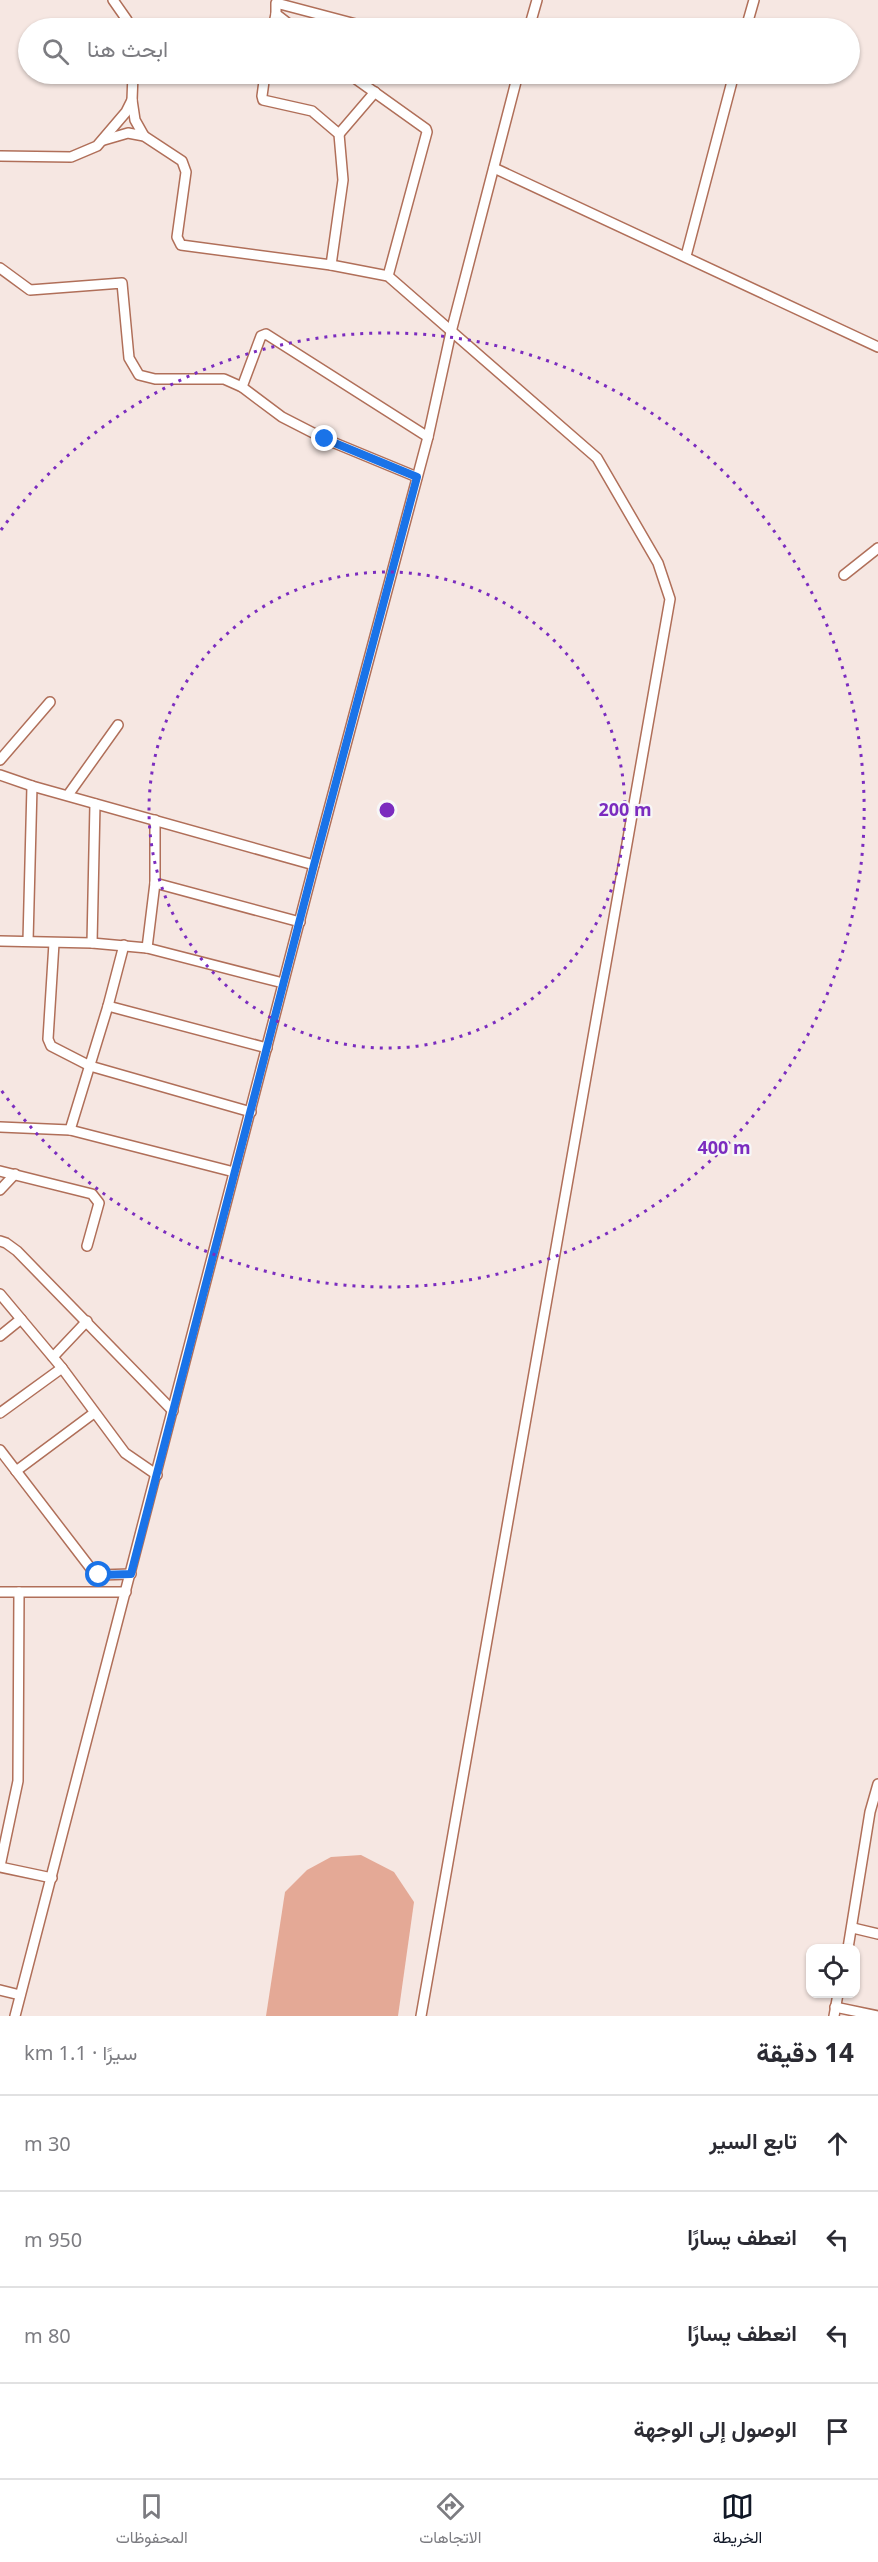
<!DOCTYPE html>
<html lang="ar">
<meta charset="utf-8">
<style>
body{margin:0;font-family:"Noto Sans",Vazirmatn,sans-serif;background:#f2f2f3;color:#2b2b33;direction:rtl}
.controls{position:absolute;right:18px;bottom:18px;display:grid;overflow:hidden;border-radius:12px;box-shadow:0 2px 4px #0004}
.controls button{width:54px;height:54px;display:grid;place-items:center;padding:0;border:0;border-bottom:2px solid #e1e1e2;background:#fff;color:#2b2b33;font:30px sans-serif}
.stop{position:absolute;width:18px;height:18px;margin:-14px;border:4px solid #1a73e8;border-radius:50%;background:#fff}
.stop.end{background:#1a73e8;border-color:#fff;box-shadow:0 2px 6px #0008}
.list{margin:0;padding:0;list-style:none}
h2{display:flex;justify-content:space-between;align-items:center;height:78px;margin:0;padding:0 24px;font-size:26px}
h2 small{font-size:20px;font-weight:400;color:#7c7c81}
.list li{display:grid;grid-template-columns:39px 1fr auto;gap:18px;align-items:center;box-sizing:border-box;height:96px;padding:0 24px;border-top:2px solid #e1e1e2}
.list b{display:block;font-size:22px;white-space:nowrap}
.list em{font-size:20px;font-style:normal;color:#7c7c81}
.icon{flex:none;width:33px;height:33px;fill:none;stroke:currentColor;stroke-width:2;stroke-linecap:round;stroke-linejoin:round}
.map{position:relative;flex:none;width:878px;height:2016px;overflow:hidden;direction:ltr}
.search{position:absolute;background:#fff;box-shadow:0 2px 4px #0004;left:18px;right:18px;top:18px;height:66px;display:flex;align-items:center;gap:15px;box-sizing:border-box;padding:0 21px;border-radius:33px;color:#7c7c81;font-size:22px}
.sheet{height:462px;background:#fff}
nav{display:flex;justify-content:space-around;align-items:center;box-sizing:border-box;height:84px;border-top:2px solid #e1e1e2;background:#fff;font-size:16px;color:#7c7c81}
nav a{display:grid;justify-items:center;gap:3px}
nav .on{color:#111827}
.map>svg:first-child{display:block}
</style>
<div class="map">
<svg width="878" height="2016" viewBox="0 0 878 2016">
<rect width="100%" height="100%" fill="#f6e7e2"/>
<path fill="#e4a996" d="M361,1855l33,17 20,30 -16,114h-132l19,-124 22,-22 24,-13z"/>
<g fill="none" stroke-linecap="round" stroke-linejoin="round">
<g stroke="#b06f59" stroke-width="12">
<g id="minor">
<path d="M113,0l14,20 2,8"/>
<path d="M273,28l3,-14"/>
<path d="M294,28l-18,-14v-11l95,25"/>
<path d="M529,28l8,-28"/>
<path d="M746,28l8,-28"/>
<path d="M265,74l-3,22 1,4 49,11 27,23 4,46 -12,85"/>
<path d="M349,74l77,55 1,3 -39,144"/>
<path d="M132,100l3,20 9,16"/>
<path d="M339,134l36,-42"/>
<path d="M104,140l24,-7 16,3 38,25 4,11 -9,65 4,8 150,20 57,11 209,182 61,105 12,36 -249,1417"/>
<path d="M0,156l71,1 26,-11 29,-34 6,-12 1,-26"/>
<path d="M494,168l384,179"/>
<path d="M686,256l48,-182"/>
<path d="M0,268l30,22 92,-7 7,75 10,17 16,4h69l18,8 40,30 43,22 92,38"/>
<path d="M242,387l19,-51 5,-2 162,103"/>
<path d="M844,575l34,-27"/>
<path d="M0,760l50,-58"/>
<path d="M0,775l32,11 282,79"/>
<path d="M68,795l50,-70"/>
<path d="M155,883l145,39"/>
<path d="M0,941l92,2 55,5 136,35"/>
<path d="M28,941l4,-155"/>
<path d="M54,943l-6,96 3,7 39,20 161,46"/>
<path d="M92,943l3,-139"/>
<path d="M147,948l8,-65v-63"/>
<path d="M108,1006l159,42"/>
<path d="M0,1127l70,3 164,42"/>
<path d="M70,1130l38,-124 16,-61"/>
<path d="M0,1171l92,23 7,9 -12,43"/>
<path d="M0,1190l15,-16"/>
<path d="M0,1241l6,2 11,8 156,160"/>
<path d="M0,1294l62,74 63,85 32,22"/>
<path d="M0,1336l21,-17"/>
<path d="M53,1357l34,-36"/>
<path d="M0,1413l62,-45"/>
<path d="M0,1450l92,120 7,5 32,-1"/>
<path d="M16,1471l78,-58"/>
<path d="M0,1592h126"/>
<path d="M0,1866l18,-85 1,-189"/>
<path d="M0,1867l52,11"/>
<path d="M853,1928l25,6"/>
<path d="M848,1948l22,-136 8,-28"/>
<path d="M0,1990l20,5"/>
<path d="M835,2007l43,9"/>
<path d="M15,2016l299,-1151 114,-428 23,-105 67,-258"/>
<path d="M834,2016l4,-22"/>
</g>
</g>
<use href="#minor" stroke="#fff" stroke-width="9"/>
</g>
<g fill="none" stroke-linecap="round" stroke-linejoin="round">
<path stroke="#1a73e8" stroke-width="8" d="M99,1575l32,-1 183,-709 103,-388 -92,-38"/>
</g>
<g fill="none" stroke="#7b2cbf" stroke-width="3" stroke-dasharray="3 6">
<circle cx="387" cy="810" r="238"/>
<path d="M1 530A477 477 0 1 1 1 1090"/>
</g>
<circle cx="387" cy="810" r="9" fill="#7b2cbf" stroke="#f7f7f7" stroke-width="3"/>
<g font-size="18" text-anchor="middle" font-weight="bold" fill="#7b2cbf" stroke="#f7f7f7" stroke-width="4.5" stroke-linejoin="round" paint-order="stroke">
<text x="625" y="816">200 m</text>
<text x="724" y="1154">400 m</text>
</g>
</svg>
<div class="controls">
<button><svg class="icon" aria-label="locate" viewBox="0 0 24 24"><circle cx="12" cy="12" r="6"/><path d="M12 2v4M12 18v4M2 12h4M18 12h4"/></svg></button>
</div>
<div class="stop" style="left:99px;top:1575px"></div>
<div class="stop end" style="left:325px;top:439px"></div>
<div class="search"><svg class="icon" aria-label="search" viewBox="0 0 24 24"><circle cx="10" cy="10" r="6"/><path d="M15 15l6 6"/></svg>ابحث هنا</div>
</div>
<section class="sheet">
<h2>14 دقيقة<small>سيرًا · 1.1 km</small></h2>
<ul class="list">
<li><svg class="icon" aria-label="ahead" viewBox="0 0 24 24"><path d="M12 20V5M6 11l6-6 6 6"/></svg><div><b>تابع السير</b></div><em>30 m</em></li>
<li><svg class="icon" aria-label="left" viewBox="0 0 24 24"><path d="M17 20v-9H6M10 6l-5 5 5 5"/></svg><div><b>انعطف يسارًا</b></div><em>950 m</em></li>
<li><svg class="icon" aria-label="left" viewBox="0 0 24 24"><path d="M17 20v-9H6M10 6l-5 5 5 5"/></svg><div><b>انعطف يسارًا</b></div><em>80 m</em></li>
<li><svg class="icon" aria-label="arrive" viewBox="0 0 24 24"><path d="M6 21V4h12l-3 4 3 4H6"/></svg><div><b>الوصول إلى الوجهة</b></div></li>
</ul>
</section>
<nav>
<a class="on"><svg class="icon" aria-label="map" viewBox="0 0 24 24"><path d="M3 6l6-2 6 2 6-2v14l-6 2-6-2-6 2zM9 4v14M15 6v14"/></svg>الخريطة</a>
<a><svg class="icon" aria-label="directions" viewBox="0 0 24 24"><path d="M12 3l9 9-9 9-9-9zM9 14v-3h6M13 9l2 2-2 2"/></svg>الاتجاهات</a>
<a><svg class="icon" aria-label="saved" viewBox="0 0 24 24"><path d="M7 4h10v16l-5-4-5 4z"/></svg>المحفوظات</a>
</nav>
